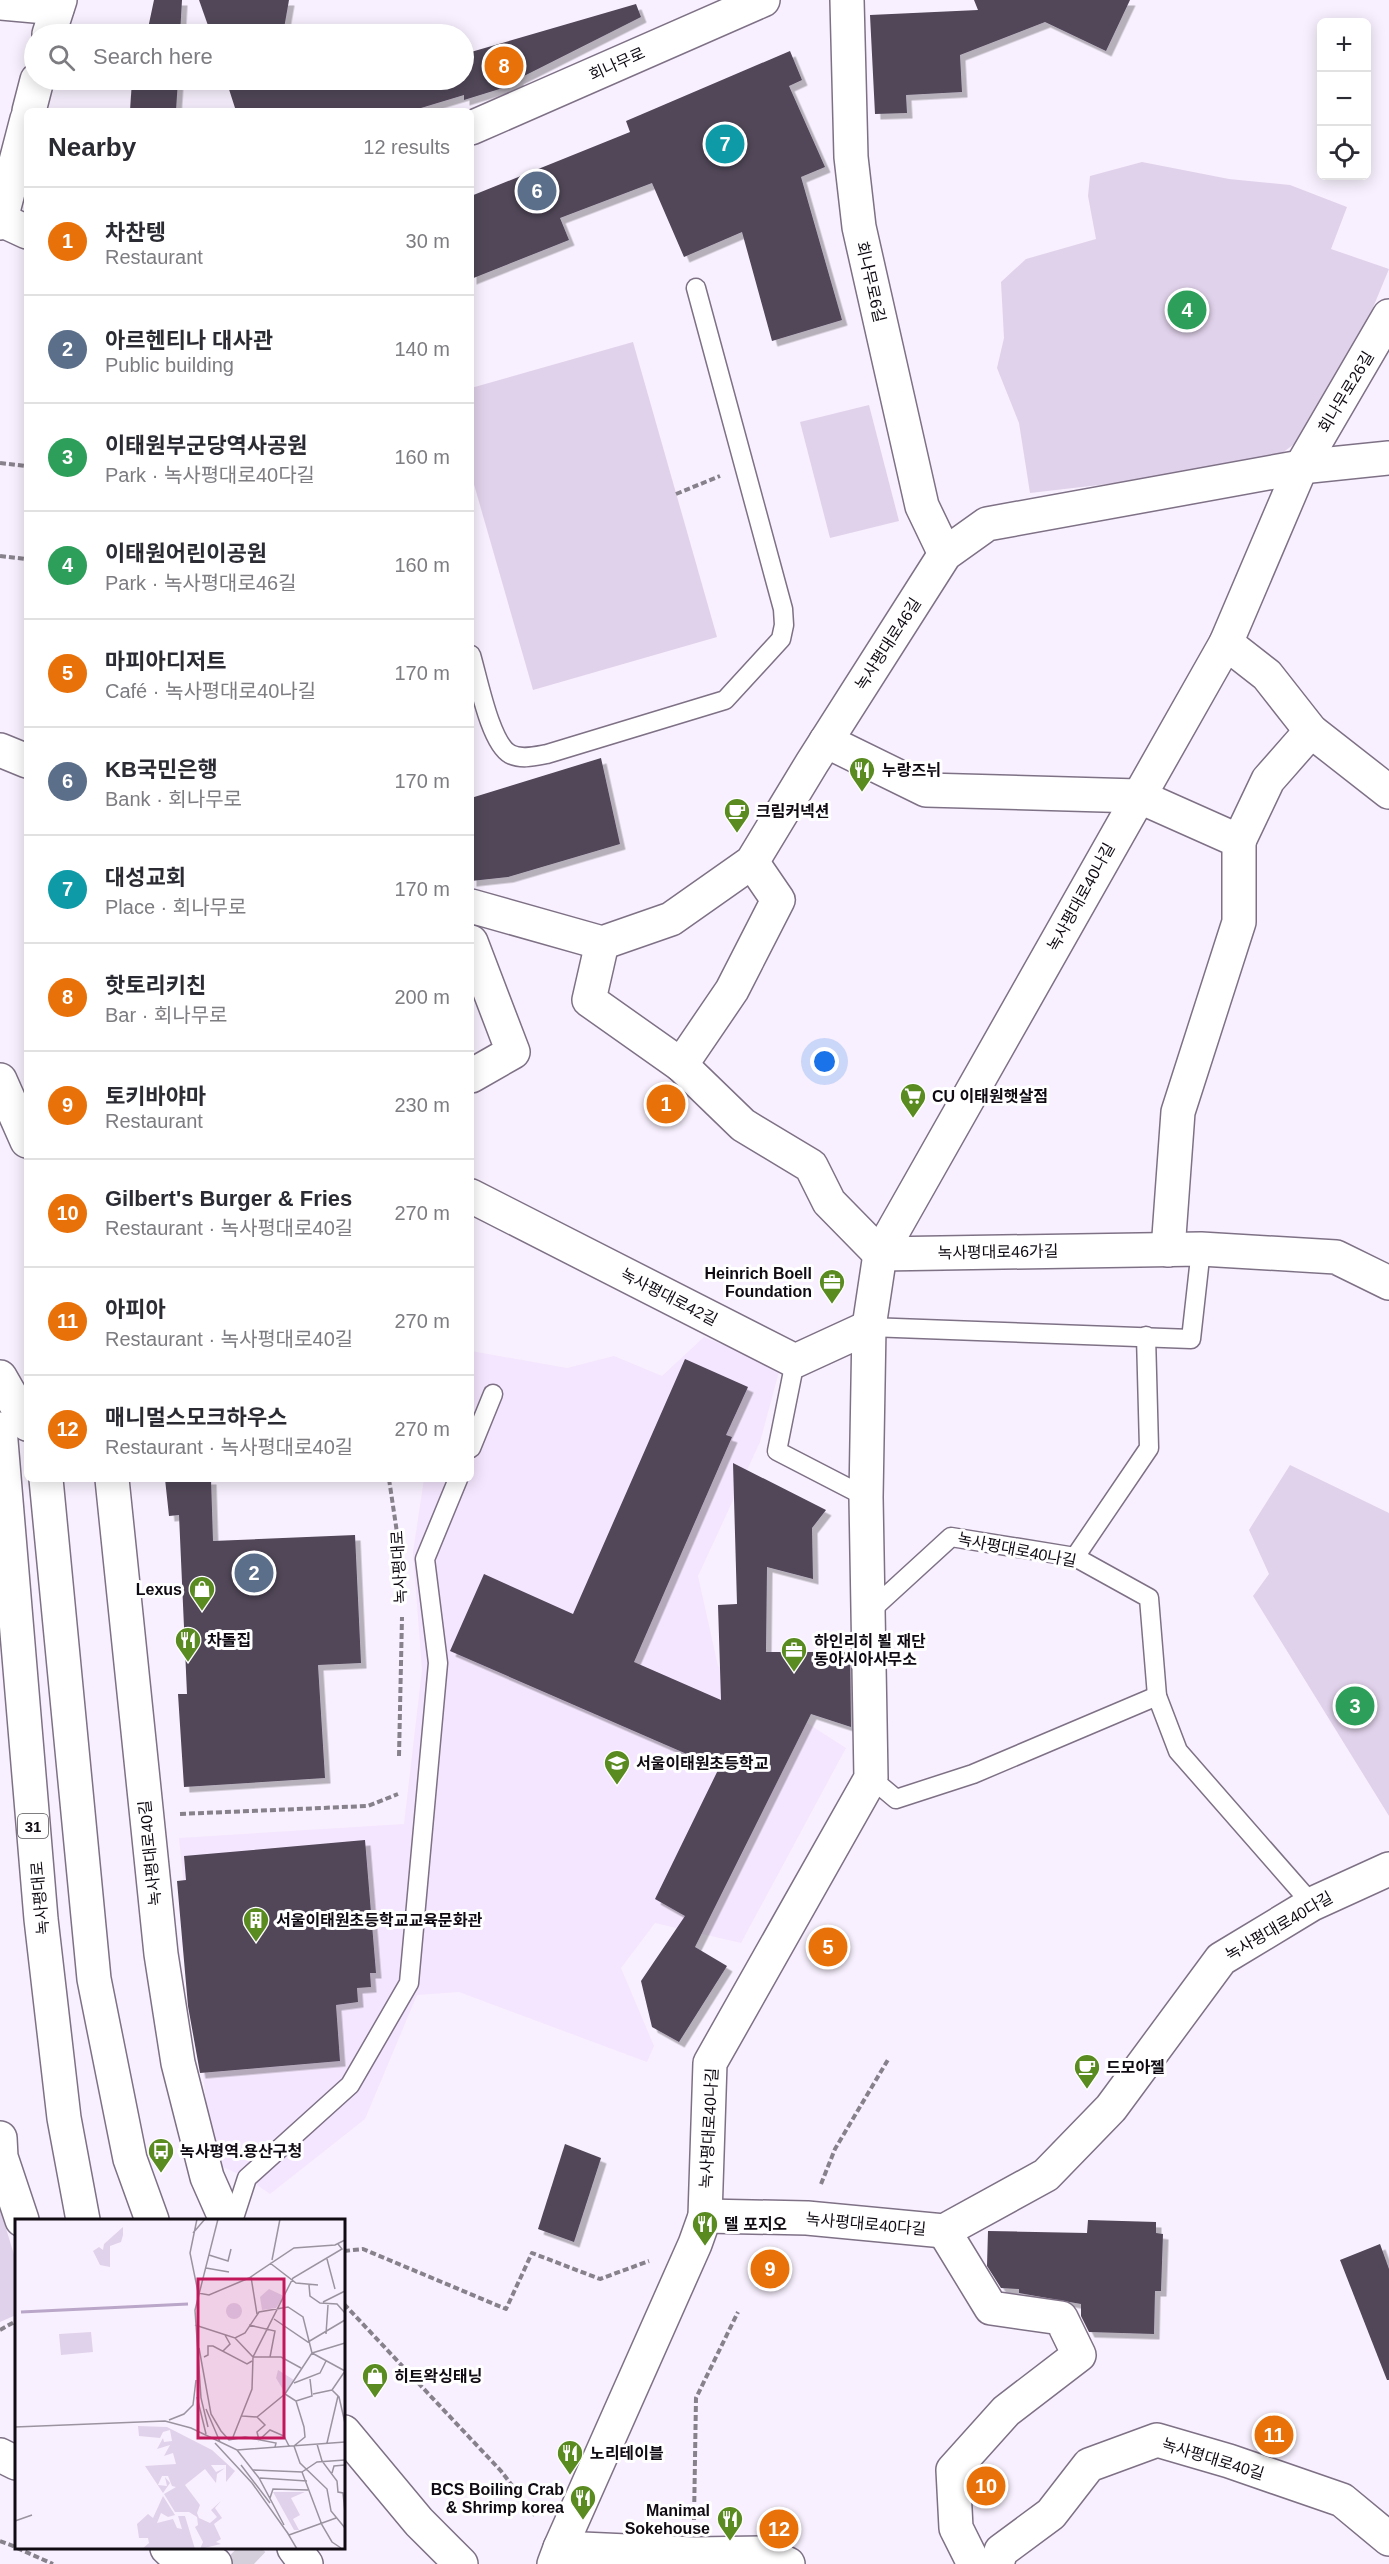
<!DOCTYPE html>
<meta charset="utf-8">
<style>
body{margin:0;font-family:Arial,"Noto Sans KR",sans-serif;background:#f2f2f3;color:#2b2b33}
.controls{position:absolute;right:18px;top:18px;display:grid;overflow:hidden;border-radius:9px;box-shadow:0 3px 15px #0003}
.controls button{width:54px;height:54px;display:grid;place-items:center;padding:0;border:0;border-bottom:2px solid #e1e1e2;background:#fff;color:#2b2b33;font:30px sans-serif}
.you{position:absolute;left:825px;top:1062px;width:21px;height:21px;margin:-15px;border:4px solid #fff;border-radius:50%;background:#1a73e8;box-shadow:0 0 0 9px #1a73e833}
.badge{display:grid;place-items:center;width:39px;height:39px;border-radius:50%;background:#7c3aed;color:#fff;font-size:20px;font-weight:700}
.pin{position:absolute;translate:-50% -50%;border:3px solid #fff;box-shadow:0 2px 6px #0006}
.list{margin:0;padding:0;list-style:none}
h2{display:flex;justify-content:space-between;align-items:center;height:78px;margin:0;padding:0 24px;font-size:26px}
h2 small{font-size:20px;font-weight:400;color:#7c7c81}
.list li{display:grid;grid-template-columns:39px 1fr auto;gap:18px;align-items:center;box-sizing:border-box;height:108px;padding:0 24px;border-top:2px solid #e1e1e2}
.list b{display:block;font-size:22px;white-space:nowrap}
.list p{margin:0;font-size:20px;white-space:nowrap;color:#7c7c81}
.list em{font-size:20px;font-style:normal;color:#7c7c81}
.icon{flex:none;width:33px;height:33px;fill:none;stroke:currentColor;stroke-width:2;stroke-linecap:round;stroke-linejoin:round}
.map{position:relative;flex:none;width:1389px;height:2564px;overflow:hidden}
.search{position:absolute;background:#fff;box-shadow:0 3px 15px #0003;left:24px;top:24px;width:450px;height:66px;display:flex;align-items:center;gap:15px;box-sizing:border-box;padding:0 21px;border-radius:33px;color:#7c7c81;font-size:22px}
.panel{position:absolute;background:#fff;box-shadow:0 3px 15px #0003;left:24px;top:108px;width:450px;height:1374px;border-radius:9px}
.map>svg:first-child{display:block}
</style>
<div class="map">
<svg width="1389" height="2564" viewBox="0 0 1389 2564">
<defs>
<filter id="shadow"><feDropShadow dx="5.5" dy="5.5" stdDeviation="0" flood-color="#0004"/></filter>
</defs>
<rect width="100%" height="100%" fill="#f8f0fe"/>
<path fill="#f4e6fe" d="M704,1337l76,31 -20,74 -62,134 20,90 128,82 -105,195 -86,-20 -34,45 33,78 -7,16 -188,-70 -42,3 -52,124 -95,75 -23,-16 -35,-16 -33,-324 225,-14 18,-154 -9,-118 11,-73h47v-128l96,17 47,-12 48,20z"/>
<g fill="#e1d2eb">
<path d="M1142,162l87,17 61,6 57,22 -16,42 58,20 -63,152 -62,45 -234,27 -11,-70 -22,-55 7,-30 -3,-56 25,-23 70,-20 -8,-43 2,-20z"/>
<path d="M633,342l84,295 -184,53 -62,-216v-86z"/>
<path d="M869,405l30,116 -69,17 -30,-116z"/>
<path d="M1290,1465l99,48v303l-136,-220 16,-22 -20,-44z"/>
<path d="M0,2209l16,52v54l-16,7z"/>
</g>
<g fill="#514659" filter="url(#shadow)">
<path d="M154,0h28l-2,34h-35l2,-1z"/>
<path d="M199,0h90l-6,34h-72z"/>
<path d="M974,0h156l-24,51 -61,-29 -85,33 2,37 -56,3 1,18 -32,1 -5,-99 108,-5z"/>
<path d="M636,4l5,13 -123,62 1,4 -55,17v-5l-53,16h-175l-10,-31h238v-26z"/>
<path d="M790,51l12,29 -13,6 36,81 -24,10 41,143 -70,21 -30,-109 -58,25 -32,-74 -92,35 9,22 -98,39v-83l159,-64 -4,-11z"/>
<path d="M132,80h46l-2,31h-46z"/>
<path d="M601,758l19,86 -112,33 -37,4v-83z"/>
<path d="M685,1359l63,28 -22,48 6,2 -98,225 87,38 -3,-95 19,-1 -4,-141 93,47 -14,18 1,51 -46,-12 -1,85h84l1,75 -40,-13 -116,233 32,19 -48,76 -27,-15 -11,-46 44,-65 -30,-17 64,-131 -269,-117 34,-77 89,40z"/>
<path d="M165,1479h46l2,62 142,-6 6,128 -43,2 7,113 -141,9 -6,-93h9l-8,-179 -10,1z"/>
<path d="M365,1840l11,133h-6l1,14 -14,1 1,14 -22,3 4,56 -140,12 -12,-67 -11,-125 9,-1 -2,-24z"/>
<path d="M565,2144l36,14 -27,84 -36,-13z"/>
<path d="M1088,2220l68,2v11l7,1 -2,57h-6l-1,43 -65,-2 -8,-16v-12l-62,-11v-4l-18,-1 -14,-22 1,-35 99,2z"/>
<path d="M1380,2244l9,25v111h-2l-47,-120z"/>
</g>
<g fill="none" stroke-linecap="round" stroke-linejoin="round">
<path stroke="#d5cedb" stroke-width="33" stroke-dasharray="33 16" stroke-linecap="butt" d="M237,2548l17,16"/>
<g stroke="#7e7186" stroke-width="21">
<g id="service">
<path d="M471,655c7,23 19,88 39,99 11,6 26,2 37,0l178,-54 56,-61 3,-14 -1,-16 -87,-321"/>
<path d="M869,1327l322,12 10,-90"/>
<path d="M795,1361l-18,90 89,46"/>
<path d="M471,1448l22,-54"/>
<path d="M1075,1557l74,-109 -3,-112"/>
<path d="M869,1612l82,-75 124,20 74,41 8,98 21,55 134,153"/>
<path d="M871,1778l25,21 77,-25 184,-78"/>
<path d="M225,2219l9,-1 13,-40 103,-93 59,-102 29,-320 -13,-104 33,-80"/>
</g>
</g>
<g stroke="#7e7186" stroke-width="36">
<g id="minor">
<path d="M847,0l4,157 8,70 63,279 23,48"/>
<path d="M0,3l57,5"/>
<path d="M1226,643l41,32 44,56 78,61"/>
<path d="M826,741l100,49 212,6 101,45v81l-61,190 -10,138"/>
<path d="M0,750l27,11"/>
<path d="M1239,841l29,-61 43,-49"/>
<path d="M471,906l131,37 69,-24 81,-57 60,-99 133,-209 42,-30 314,-57 88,-9"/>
<path d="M471,942l42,110 -42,24"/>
<path d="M602,943l-13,57 92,65 62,60 68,41 18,36 51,52 321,-5 135,8 53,26"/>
<path d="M681,1065l51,-75 46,-90 -26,-38"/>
<path d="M0,1080l27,61"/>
<path d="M471,1196l324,165 74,-34"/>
<path d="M112,1479l49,475 17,109 29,114 19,43"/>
<path d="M705,2216l102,2 137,13 102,-56 65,-67 110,-149 91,-55 77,-35"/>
<path d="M944,2231l47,77 70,10 18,37 -73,56 -53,59 3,58 18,36"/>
<path d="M344,2432l75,90 42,42"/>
<path d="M560,2548l135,-304 10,-28 5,-153 161,-285 -5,-281 3,-170 11,-73 346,-611 75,-176 88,-151"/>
<path d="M554,2564l6,-16 134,6 69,-1 25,11"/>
<path d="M997,2564l4,-13 50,-37 38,-49 68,-25 72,21 113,39 47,39"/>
</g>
</g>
<g stroke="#7e7186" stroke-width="36">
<g id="secondary">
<path d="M471,128l292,-128"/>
<path d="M1,220l26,12"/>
<path d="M0,2455l16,8"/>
<path d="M188,2548l27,16"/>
</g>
</g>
<g stroke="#7e7186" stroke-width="36">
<g id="primary">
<path d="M49,34l11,-34"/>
<path d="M29,111l8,-31"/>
<path d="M0,223l27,-104"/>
<path d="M0,1377l27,47"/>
<path d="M0,1429l41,490 23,199 19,102"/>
<path d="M46,1479l48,500 36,180 22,61"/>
<path d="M0,2138l1,19 21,63"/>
<path d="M167,2548l17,16"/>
<path d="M294,2548l12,16"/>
</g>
</g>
<g stroke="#87818c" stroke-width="4" stroke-dasharray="6 3" stroke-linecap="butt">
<path d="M0,463l27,3"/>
<path d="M676,494l44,-18"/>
<path d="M0,556l26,3 1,-18"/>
<path d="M389,1479l10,67"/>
<path d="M399,1756l3,-139"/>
<path d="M180,1814l188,-8 30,-12"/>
<path d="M821,2184l14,-35 54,-91"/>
<path d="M344,2251l19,-2 143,60 26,-56 68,26 49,-18"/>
<path d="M344,2304l157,167 35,46"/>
<path d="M0,2330l16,-9"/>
<path d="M694,2520l2,-122 42,-86"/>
<path d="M0,2541l16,6"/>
<path d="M17,2548l36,16"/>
</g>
<use href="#service" stroke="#fff" stroke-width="18"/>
<use href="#minor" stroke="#fff" stroke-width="33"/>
<use href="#secondary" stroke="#fff" stroke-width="33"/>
<use href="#primary" stroke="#fff" stroke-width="33"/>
</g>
<defs>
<g id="restaurant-pin" transform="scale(1.35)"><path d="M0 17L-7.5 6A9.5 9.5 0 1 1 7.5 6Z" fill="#5a8b21" stroke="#fff"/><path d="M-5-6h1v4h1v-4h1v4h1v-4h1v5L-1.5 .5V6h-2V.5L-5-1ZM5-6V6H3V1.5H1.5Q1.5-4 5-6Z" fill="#fff"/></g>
<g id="cafe-pin" transform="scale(1.35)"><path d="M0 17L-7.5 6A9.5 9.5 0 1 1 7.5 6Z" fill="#5a8b21" stroke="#fff"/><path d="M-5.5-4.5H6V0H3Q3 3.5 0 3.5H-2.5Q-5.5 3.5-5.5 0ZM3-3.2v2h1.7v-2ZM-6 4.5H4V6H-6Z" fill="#fff"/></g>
<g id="supermarket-pin" transform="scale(1.35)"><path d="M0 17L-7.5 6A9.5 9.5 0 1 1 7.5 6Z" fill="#5a8b21" stroke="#fff"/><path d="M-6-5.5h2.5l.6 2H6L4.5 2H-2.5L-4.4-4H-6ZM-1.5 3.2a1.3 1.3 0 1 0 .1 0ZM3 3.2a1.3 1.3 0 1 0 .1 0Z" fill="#fff"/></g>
<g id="office-pin" transform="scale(1.35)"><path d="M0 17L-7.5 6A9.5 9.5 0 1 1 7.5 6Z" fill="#5a8b21" stroke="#fff"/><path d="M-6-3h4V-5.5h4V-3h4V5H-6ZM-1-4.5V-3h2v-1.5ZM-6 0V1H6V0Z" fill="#fff"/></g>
<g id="shop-pin" transform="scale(1.35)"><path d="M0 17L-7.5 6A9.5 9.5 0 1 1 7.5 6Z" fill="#5a8b21" stroke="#fff"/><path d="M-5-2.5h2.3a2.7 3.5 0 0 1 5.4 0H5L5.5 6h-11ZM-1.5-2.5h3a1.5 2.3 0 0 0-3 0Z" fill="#fff"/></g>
<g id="school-pin" transform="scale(1.35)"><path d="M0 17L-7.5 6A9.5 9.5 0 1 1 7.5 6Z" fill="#5a8b21" stroke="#fff"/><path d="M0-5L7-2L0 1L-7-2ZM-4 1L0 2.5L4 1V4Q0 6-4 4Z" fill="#fff"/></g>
<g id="building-pin" transform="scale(1.35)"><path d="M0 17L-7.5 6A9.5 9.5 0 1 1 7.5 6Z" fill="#5a8b21" stroke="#fff"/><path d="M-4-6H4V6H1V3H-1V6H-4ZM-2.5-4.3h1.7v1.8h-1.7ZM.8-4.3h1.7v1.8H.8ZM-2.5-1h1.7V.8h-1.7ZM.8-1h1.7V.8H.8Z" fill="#fff"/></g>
<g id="bus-pin" transform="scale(1.35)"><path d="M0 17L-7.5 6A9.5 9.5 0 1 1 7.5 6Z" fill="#5a8b21" stroke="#fff"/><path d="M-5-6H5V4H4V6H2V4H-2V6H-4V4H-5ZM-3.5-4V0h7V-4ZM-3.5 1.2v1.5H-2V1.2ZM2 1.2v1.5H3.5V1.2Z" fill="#fff"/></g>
</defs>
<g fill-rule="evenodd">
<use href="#restaurant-pin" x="862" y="770"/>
<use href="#cafe-pin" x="737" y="811"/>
<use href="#supermarket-pin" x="913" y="1096"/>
<use href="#office-pin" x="832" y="1282"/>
<use href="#shop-pin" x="202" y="1589"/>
<use href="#restaurant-pin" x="188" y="1640"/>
<use href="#office-pin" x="794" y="1650"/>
<use href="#school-pin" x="617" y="1763"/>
<use href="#building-pin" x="256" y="1920"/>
<use href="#cafe-pin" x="1087" y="2067"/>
<use href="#bus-pin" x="161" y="2151"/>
<use href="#restaurant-pin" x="705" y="2224"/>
<use href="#shop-pin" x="375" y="2376"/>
<use href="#restaurant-pin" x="570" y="2453"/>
<use href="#restaurant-pin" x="583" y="2498"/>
<use href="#restaurant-pin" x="730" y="2519"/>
</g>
<g text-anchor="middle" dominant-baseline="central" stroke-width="6" stroke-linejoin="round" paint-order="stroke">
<rect fill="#fff" stroke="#58545a" stroke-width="1.5" x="18" y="1814" width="30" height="24" rx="4.5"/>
<g font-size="15" font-weight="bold" fill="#100b13">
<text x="33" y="1826">31</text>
</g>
<g font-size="16" fill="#100b13" stroke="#fff">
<text transform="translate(617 64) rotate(-24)">회나무로</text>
<text transform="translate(871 282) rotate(77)">회나무로6길</text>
<text transform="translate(1346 392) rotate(-59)">회나무로26길</text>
<text transform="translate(888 644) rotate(-57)">녹사평대로46길</text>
<text transform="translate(1081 897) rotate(-61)">녹사평대로40나길</text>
<text transform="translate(998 1252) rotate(-1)">녹사평대로46가길</text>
<text transform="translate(669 1297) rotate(27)">녹사평대로42길</text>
<text transform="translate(1017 1550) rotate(11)">녹사평대로40나길</text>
<text transform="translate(399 1567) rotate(-93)">녹사평대로</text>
<text transform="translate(150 1853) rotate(-96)">녹사평대로40길</text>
<text transform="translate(40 1898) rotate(-95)">녹사평대로</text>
<text transform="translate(1279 1926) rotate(-30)">녹사평대로40다길</text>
<text transform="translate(709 2128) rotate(-87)">녹사평대로40나길</text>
<text transform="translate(866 2224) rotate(5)">녹사평대로40다길</text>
<text transform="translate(1213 2459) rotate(17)">녹사평대로40길</text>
</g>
<g font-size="16" font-weight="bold" fill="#100b13" stroke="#fff" text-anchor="start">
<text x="882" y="770">누랑즈뉘</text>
<text x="756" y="811">크림커넥션</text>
<text x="932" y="1096">CU 이태원햇살점</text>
<text x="812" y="1273" text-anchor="end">Heinrich Boell<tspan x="812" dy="18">Foundation</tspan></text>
<text x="182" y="1589" text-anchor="end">Lexus</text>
<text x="207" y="1640">차돌집</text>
<text x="814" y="1641">하인리히 뵐 재단<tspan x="814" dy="18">동아시아사무소</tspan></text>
<text x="636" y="1763">서울이태원초등학교</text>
<text x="276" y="1920">서울이태원초등학교교육문화관</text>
<text x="1106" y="2067">드모아젤</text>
<text x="180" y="2151">녹사평역.용산구청</text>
<text x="724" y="2224">델 포지오</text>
<text x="394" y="2376">히트왁싱태닝</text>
<text x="590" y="2453">노리테이블</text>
<text x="564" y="2489" text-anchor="end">BCS Boiling Crab<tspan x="564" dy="18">&amp; Shrimp korea</tspan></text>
<text x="710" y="2510" text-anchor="end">Manimal<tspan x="710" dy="18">Sokehouse</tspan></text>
</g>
</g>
<g transform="translate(15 2219)">
<rect width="330" height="330" fill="#f8f0fe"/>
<path d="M108,8v8l-2,7 -11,4v21l-10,-2 -7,-14 6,-4 4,3 1,-6zM254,70l15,7 -8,12 -14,2 -2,-13zM211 92a8 8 0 1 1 16 0a8 8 0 1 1-16 0ZM76,113l2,20 -32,3 -2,-21zM263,151l16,10 -9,13 -9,-15zM123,207l29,1 45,23 23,21 -9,11v-17h-15l5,7 9,-4 -8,6 -1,9 -11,-14 -20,16 15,20 -3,8 2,5 11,5 7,-6 -6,-7 10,-9 -6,7 7,10 -8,6 7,15 -5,3 5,2 -21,5 3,-7 -8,-15 3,-2 -1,-8 -8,-5h-14l-11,-18 12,-7 -4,-1 -4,-10h-6l-4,9 9,1 -2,-9 5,6 -7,10 -18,-27 31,-2 -3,-11 -9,3 6,-11 -13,4 6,-11 1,4 8,-1 -2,-11 -7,2 -3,6 -21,-2zM258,273h32l-14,6 9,17 -7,4 6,11h-5zM148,277l12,19 -7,2 -7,-4 -4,10 16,-4 4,9 5,1 -4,-13h7l10,33h-53l7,-6 -1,-5h-9l-2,-14 11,-10 5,4z" fill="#e1d2eb"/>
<path fill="none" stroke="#baa6c8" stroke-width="3" d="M6,93l167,-8"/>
<path fill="none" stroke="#9b94a0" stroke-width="1.5" d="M182,0l-7,34 8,39M178,14l12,-14M194,36l19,6 3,-12M312,40l8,30M257,41l8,-41M255,44l26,20 22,2M191,49l23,4M236,58l6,37M294,66l1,11 10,7 17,1 8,9M183,74l11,2 40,-17 45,-30 41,-3 10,-5M308,83l22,-11M259,100l34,23 37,-22M180,106l40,13 10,-5 14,-21 29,-5 15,10 9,36M234,106l26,6 -5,26M311,115l2,-29M220,119l18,19h28l20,11M184,129l12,66 10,17 8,9 16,-3 31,6 -1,4M208,132l7,-7 -5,-9M297,134l33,18M297,134l33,-10M189,138l4,-2v-9h5l34,18 5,-3M279,164l26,-10 6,-12M317,171l7,7 6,26M317,171l13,-19M270,175l11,7 8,26 1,10 -11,9 6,17 27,26 4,22 14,17M298,175l19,-4M182,178l9,37M281,182l16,-5 -2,-17M191,190l14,33M227,197l15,1 28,-23 27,-41M242,198l8,8 -8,7 2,8 11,-10 14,6 5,10M154,201l15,-6 9,-9 3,-25M0,208l150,-6 26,7 46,22 108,-8M193,208l-7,-29 -6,-88 23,-91M218,218l19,-48 1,-32 40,-79 49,-29 -4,-5M200,224l37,40 37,52M312,224l11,-47M302,225l5,17 15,20 1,11 5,1 2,19M222,231l22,28 25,47M226,246l29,38M238,251l49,2 20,53 10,17 9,6M287,253l15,-10 28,-2M317,254l2,-7 11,-1M245,259l47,3M255,279l3,-9 35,1M0,302l17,-6M272,313l10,17M274,316l47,-17"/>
<path fill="#c2185b" fill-opacity="0.15" stroke="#c2185b" stroke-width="3" d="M183,60h86v159h-86z"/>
<rect width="330" height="330" fill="none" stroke="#100b13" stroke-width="3"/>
</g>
</svg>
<div class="controls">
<button>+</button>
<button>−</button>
<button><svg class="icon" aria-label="locate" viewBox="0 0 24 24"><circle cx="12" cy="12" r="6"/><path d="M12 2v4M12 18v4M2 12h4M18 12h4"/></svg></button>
</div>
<div class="you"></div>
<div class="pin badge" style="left:666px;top:1104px;background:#e8710a">1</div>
<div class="pin badge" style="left:254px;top:1573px;background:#5c6f8a">2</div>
<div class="pin badge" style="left:1355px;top:1706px;background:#2e9e5b">3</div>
<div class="pin badge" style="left:1187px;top:310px;background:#2e9e5b">4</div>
<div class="pin badge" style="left:828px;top:1947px;background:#e8710a">5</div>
<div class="pin badge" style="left:537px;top:191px;background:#5c6f8a">6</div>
<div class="pin badge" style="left:725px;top:144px;background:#0f9aa8">7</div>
<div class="pin badge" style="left:504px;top:66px;background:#e8710a">8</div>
<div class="pin badge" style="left:770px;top:2269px;background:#e8710a">9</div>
<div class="pin badge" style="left:986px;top:2486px;background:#e8710a">10</div>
<div class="pin badge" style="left:1274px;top:2435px;background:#e8710a">11</div>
<div class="pin badge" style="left:779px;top:2529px;background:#e8710a">12</div>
<div class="search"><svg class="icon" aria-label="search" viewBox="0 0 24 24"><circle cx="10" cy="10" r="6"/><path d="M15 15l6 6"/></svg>Search here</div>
<section class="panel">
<h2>Nearby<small>12 results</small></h2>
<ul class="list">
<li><span class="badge" style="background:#e8710a">1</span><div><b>차찬텡</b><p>Restaurant</p></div><em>30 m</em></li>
<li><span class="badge" style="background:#5c6f8a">2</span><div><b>아르헨티나 대사관</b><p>Public building</p></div><em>140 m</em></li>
<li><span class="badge" style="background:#2e9e5b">3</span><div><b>이태원부군당역사공원</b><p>Park · 녹사평대로40다길</p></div><em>160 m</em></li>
<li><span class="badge" style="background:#2e9e5b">4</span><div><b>이태원어린이공원</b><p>Park · 녹사평대로46길</p></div><em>160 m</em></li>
<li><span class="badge" style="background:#e8710a">5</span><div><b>마피아디저트</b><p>Café · 녹사평대로40나길</p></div><em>170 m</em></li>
<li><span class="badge" style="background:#5c6f8a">6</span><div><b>KB국민은행</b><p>Bank · 회나무로</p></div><em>170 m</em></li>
<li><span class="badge" style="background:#0f9aa8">7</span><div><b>대성교회</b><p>Place · 회나무로</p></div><em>170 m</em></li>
<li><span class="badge" style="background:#e8710a">8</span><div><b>핫토리키친</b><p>Bar · 회나무로</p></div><em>200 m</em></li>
<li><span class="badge" style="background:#e8710a">9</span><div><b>토키바야마</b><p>Restaurant</p></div><em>230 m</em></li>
<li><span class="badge" style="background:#e8710a">10</span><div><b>Gilbert's Burger &amp; Fries</b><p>Restaurant · 녹사평대로40길</p></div><em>270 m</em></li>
<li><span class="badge" style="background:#e8710a">11</span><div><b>아피아</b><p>Restaurant · 녹사평대로40길</p></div><em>270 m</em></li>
<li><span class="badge" style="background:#e8710a">12</span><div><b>매니멀스모크하우스</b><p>Restaurant · 녹사평대로40길</p></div><em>270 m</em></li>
</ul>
</section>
</div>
